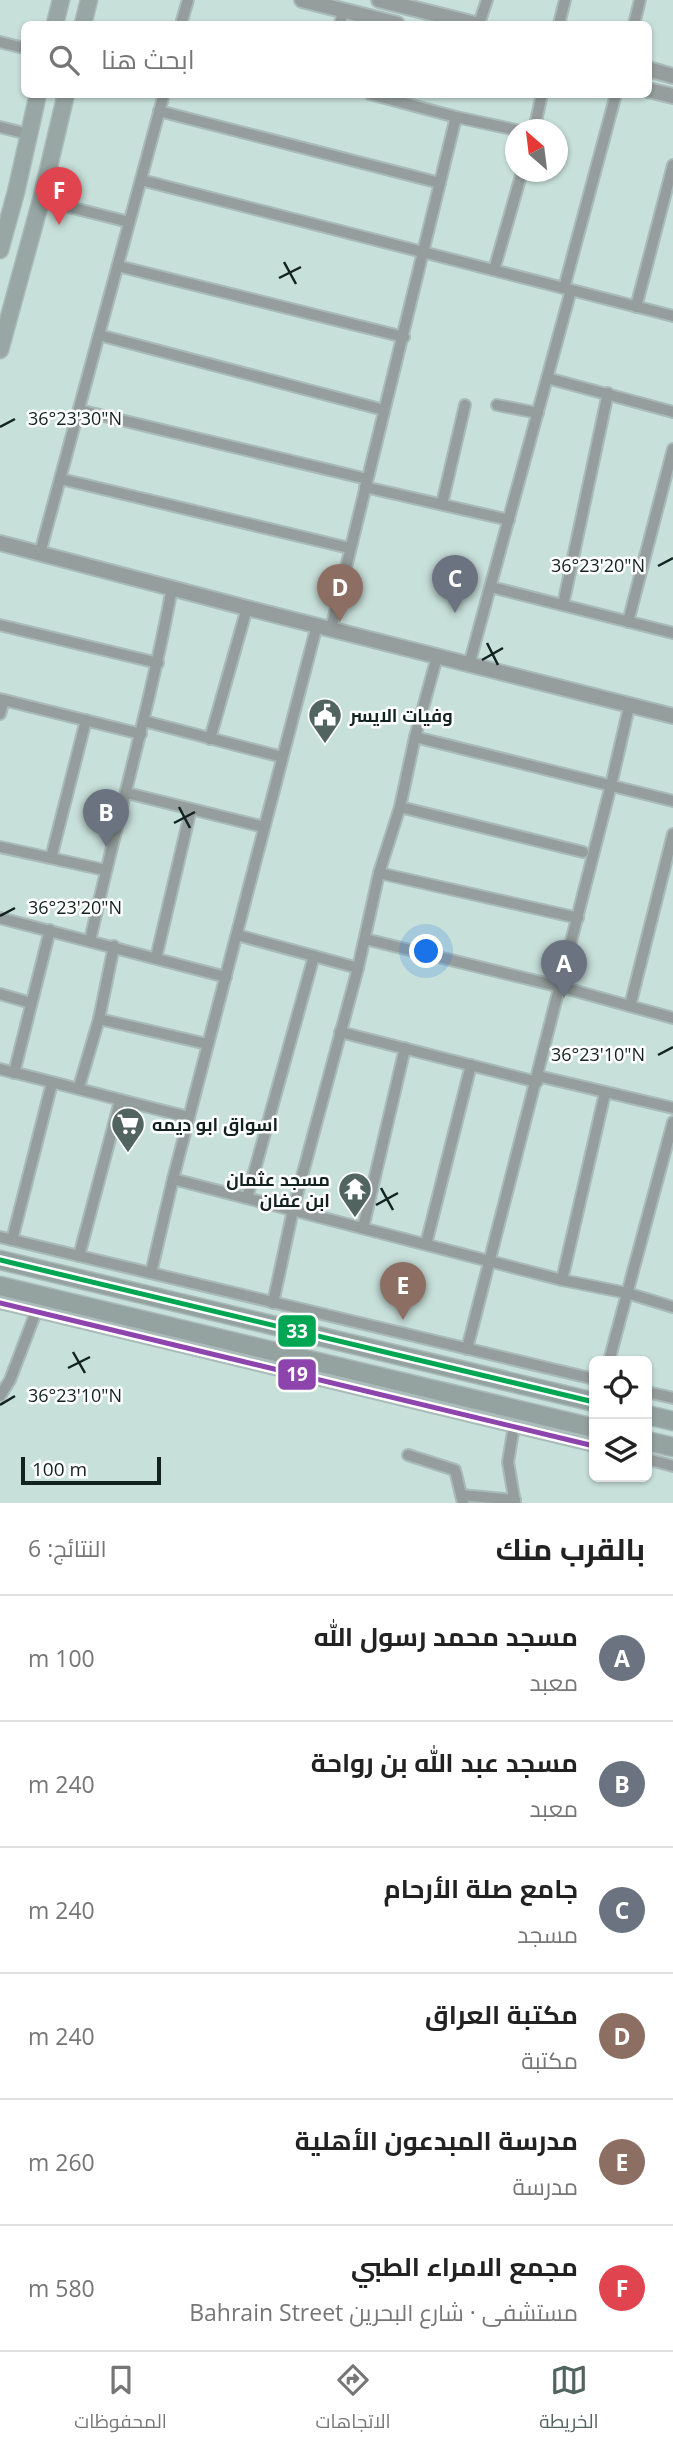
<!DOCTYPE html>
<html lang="ar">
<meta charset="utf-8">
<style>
body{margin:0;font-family:"Open Sans",Cairo,sans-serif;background:#f6f6f6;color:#222;direction:rtl}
.controls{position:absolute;right:21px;bottom:21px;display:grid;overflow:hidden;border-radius:10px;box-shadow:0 2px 5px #0004}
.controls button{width:63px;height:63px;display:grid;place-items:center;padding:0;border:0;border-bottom:2px solid #e0e0e0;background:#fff;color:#222;font:35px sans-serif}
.compass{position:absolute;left:505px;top:119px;width:63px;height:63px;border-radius:50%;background:#fff;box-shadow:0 2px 5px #0004;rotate:332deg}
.scale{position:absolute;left:21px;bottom:18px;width:140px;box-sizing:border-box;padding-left:7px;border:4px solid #11221f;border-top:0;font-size:19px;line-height:24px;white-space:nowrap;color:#11221f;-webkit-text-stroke:5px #fff;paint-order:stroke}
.you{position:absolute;left:427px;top:952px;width:24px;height:24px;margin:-18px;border:5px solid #fff;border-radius:50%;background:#1a73e8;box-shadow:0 0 0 10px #1a73e833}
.badge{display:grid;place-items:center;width:46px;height:46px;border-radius:50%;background:#516460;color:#fff;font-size:23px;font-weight:700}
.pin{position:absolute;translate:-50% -58px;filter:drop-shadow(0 2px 4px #0008)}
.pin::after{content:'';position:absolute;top:37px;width:24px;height:21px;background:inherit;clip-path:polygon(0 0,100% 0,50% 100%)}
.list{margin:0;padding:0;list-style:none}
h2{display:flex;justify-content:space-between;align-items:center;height:91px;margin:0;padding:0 28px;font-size:30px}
h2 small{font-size:23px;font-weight:400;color:#767676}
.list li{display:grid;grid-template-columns:46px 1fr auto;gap:21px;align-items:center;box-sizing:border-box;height:126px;padding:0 28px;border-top:2px solid #e0e0e0}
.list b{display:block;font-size:26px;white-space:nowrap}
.list p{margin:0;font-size:23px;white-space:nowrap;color:#767676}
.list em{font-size:23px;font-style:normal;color:#767676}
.icon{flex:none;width:38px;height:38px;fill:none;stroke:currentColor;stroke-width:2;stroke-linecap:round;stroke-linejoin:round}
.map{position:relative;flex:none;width:673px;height:1503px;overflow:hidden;direction:ltr}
.search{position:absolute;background:#fff;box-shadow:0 2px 5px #0004;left:21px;right:21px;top:21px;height:77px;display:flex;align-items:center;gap:18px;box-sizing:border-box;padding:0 24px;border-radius:10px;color:#767676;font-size:26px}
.sheet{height:847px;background:#fff}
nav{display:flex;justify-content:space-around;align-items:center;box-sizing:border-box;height:98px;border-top:2px solid #e0e0e0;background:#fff;font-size:19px;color:#767676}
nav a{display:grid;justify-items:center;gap:4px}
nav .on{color:#516460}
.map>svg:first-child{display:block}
</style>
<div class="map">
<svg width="673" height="1503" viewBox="0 0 673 1503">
<rect width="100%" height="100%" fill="#c8e0da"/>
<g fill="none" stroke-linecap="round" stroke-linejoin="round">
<g stroke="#a9bbb8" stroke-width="14">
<g id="minor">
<path d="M181,24l7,-24"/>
<path d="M340,24l3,-13"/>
<path d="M479,24l8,-24"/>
<path d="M559,24l6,-24"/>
<path d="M634,24l6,-24"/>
<path d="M0,42l24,6"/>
<path d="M370,94l86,23 60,13"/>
<path d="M159,111l281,72"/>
<path d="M0,127l28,7"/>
<path d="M534,130l8,-36"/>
<path d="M141,180l532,136"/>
<path d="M41,200l88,22"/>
<path d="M118,266l286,71"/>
<path d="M494,270l28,-98"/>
<path d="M564,288l52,-194"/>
<path d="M636,307l37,-142"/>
<path d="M99,335l285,75"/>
<path d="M547,378l126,34"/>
<path d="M497,405l41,8"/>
<path d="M79,410l288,69"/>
<path d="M61,479l288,69"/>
<path d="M365,487l144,33"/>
<path d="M442,504l23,-99"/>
<path d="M40,553l124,-459"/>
<path d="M491,587l182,46"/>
<path d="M563,605l45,-212"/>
<path d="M628,622l45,-173"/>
<path d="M0,625l158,38"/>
<path d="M331,629l125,-512"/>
<path d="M469,665l102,-375"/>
<path d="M0,699l141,35"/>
<path d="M0,714l4,-14"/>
<path d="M144,721l138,36"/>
<path d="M415,737l258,64"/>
<path d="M210,739l37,-131"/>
<path d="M127,793l137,34"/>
<path d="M400,807l183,45"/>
<path d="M0,847l105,23"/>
<path d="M51,858l35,-138"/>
<path d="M379,873l199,45"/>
<path d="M0,918l226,59"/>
<path d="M237,935l121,33"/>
<path d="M365,939l196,48 112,31"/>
<path d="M90,941c26,-119 60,-234 82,-353"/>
<path d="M156,958l35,-149"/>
<path d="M0,994l31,9"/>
<path d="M630,1006l43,-172"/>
<path d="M99,1019l108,25"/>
<path d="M340,1032l197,50"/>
<path d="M0,1069c63,15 125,33 189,48"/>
<path d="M14,1073l36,-143"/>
<path d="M538,1076l135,32"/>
<path d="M79,1087l20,-68 15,-73"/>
<path d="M173,1179l389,101 65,13 46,14"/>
<path d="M247,1198l67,-242"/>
<path d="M363,1228l42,-180"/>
<path d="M0,1237l594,142"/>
<path d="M12,1240l40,-157"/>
<path d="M426,1244l45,-179"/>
<path d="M79,1256l41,-155"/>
<path d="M151,1273l22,-94 144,-554"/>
<path d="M562,1280l43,-187"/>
<path d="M0,1303l594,143"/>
<path d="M273,1303l20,-93 65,-242 21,-95 21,-66 15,-70 22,-80"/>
<path d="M467,1349l144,-564 18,-78"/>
<path d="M609,1361l64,-239"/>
<path d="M647,1392l26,6"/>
<path d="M0,1396l10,-16 26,-68"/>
<path d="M514,1426l-6,36 7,41"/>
<path d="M408,1455l47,15 8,33"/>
<path d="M647,1459l26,7"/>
<path d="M461,1495l54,5"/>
</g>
</g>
<g stroke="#a9bbb8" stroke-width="18">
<g id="tertiary">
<path d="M302,0l95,24"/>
<path d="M379,0l96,24"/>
<path d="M648,69l25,7"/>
<path d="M648,90l25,6"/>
<path d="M0,543l247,65 426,108"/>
</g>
</g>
<g stroke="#a9bbb8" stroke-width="19">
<g id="secondary">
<path d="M55,24l6,-24"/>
<path d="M83,24l6,-24"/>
<path d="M0,250l16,-58 22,-98"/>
<path d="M0,350l41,-150 25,-106"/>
</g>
</g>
<g stroke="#a9bbb8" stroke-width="21">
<g id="trunk">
<path d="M0,1260l594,142"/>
<path d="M0,1286l594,142"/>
<path d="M647,1415l26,6"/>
<path d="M647,1441l26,6"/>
</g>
</g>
<use href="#minor" stroke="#959e9c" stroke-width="10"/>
<use href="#tertiary" stroke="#959e9c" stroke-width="14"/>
<use href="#secondary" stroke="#99a7a4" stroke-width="16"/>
<use href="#trunk" stroke="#94a2a0" stroke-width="18"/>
<g stroke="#fff" stroke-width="10">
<path id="bus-1" d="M0,1260l594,142"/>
</g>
<g stroke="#fff" stroke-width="10">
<path id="bus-2" d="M0,1303l594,143"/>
</g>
<use href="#bus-1" stroke="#00a651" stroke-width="5"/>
<use href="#bus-2" stroke="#8e44ad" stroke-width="5"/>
</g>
<path fill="none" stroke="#11221f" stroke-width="2.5" d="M284,262l12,22M279,278l22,-11M0,427l15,-8M658,566l15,-8M487,643l11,22M482,660l21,-12M179,807l11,21M174,823l21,-11M0,916l15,-8M658,1055l15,-8M381,1188l12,22M376,1205l22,-12M73,1352l12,21M68,1368l22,-11M0,1405l15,-9"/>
<defs>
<g id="civic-pin" transform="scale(1.75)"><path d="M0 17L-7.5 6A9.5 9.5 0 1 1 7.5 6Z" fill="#516460" stroke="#fff"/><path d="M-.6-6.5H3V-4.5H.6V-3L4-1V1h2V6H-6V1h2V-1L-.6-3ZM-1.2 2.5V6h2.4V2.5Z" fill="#fff"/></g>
<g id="supermarket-pin" transform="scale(1.75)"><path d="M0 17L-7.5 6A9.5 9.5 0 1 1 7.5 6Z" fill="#516460" stroke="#fff"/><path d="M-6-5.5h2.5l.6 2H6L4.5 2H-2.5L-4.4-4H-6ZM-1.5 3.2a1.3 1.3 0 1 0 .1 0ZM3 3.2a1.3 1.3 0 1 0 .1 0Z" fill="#fff"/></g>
<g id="temple-pin" transform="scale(1.75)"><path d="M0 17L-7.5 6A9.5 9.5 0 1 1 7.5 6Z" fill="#516460" stroke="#fff"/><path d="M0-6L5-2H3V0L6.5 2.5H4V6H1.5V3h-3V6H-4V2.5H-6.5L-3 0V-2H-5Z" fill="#fff"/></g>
</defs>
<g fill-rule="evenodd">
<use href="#civic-pin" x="325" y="715"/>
<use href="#supermarket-pin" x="128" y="1124"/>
<use href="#temple-pin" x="355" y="1189"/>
</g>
<g text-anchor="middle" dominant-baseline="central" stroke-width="5" stroke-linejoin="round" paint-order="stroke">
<g font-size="18" font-weight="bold" fill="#11221f" stroke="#fff" text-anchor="start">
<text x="350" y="715">وفيات الايسر</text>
<text x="152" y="1124">اسواق ابو ديمه</text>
<text x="330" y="1179" text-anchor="end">مسجد عثمان<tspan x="330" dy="21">ابن عفان</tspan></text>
</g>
</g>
<g font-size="18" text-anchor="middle" fill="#11221f" stroke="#fff" stroke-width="5" stroke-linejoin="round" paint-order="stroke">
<text x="75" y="425">36°23'30"N</text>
<text x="598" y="572">36°23'20"N</text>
<text x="75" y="914">36°23'20"N</text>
<text x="598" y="1061">36°23'10"N</text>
<text x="75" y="1402">36°23'10"N</text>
</g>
<g stroke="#fff" stroke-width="2.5">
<rect x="277" y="1314" width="40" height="34" rx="7" fill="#00a651"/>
<rect x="277" y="1358" width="40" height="33" rx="7" fill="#8e44ad"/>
</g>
<g font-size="19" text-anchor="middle" font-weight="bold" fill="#fff">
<text x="297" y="1338">33</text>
<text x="297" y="1381">19</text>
</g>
</svg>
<div class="controls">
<button><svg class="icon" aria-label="locate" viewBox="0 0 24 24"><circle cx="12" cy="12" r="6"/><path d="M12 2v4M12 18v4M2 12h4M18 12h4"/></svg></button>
<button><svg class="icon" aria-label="layers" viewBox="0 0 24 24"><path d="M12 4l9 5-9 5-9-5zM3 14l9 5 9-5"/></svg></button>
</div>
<svg class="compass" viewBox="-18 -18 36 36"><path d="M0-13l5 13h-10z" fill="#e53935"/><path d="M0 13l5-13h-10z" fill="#767676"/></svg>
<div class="scale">100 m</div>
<div class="you"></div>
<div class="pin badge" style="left:564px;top:998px;background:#6b7280">A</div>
<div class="pin badge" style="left:106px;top:847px;background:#6b7280">B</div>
<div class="pin badge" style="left:455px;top:613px;background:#6b7280">C</div>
<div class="pin badge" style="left:340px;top:622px;background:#8d6e63">D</div>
<div class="pin badge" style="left:403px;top:1320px;background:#8d6e63">E</div>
<div class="pin badge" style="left:59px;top:225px;background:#e0444e">F</div>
<div class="search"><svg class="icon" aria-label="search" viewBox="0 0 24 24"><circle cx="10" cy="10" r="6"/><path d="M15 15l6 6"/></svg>ابحث هنا</div>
</div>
<section class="sheet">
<h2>بالقرب منك<small>النتائج: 6</small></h2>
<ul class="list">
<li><span class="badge" style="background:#6b7280">A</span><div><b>مسجد محمد رسول الله</b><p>معبد</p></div><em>100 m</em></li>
<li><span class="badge" style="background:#6b7280">B</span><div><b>مسجد عبد الله بن رواحة</b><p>معبد</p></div><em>240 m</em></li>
<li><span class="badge" style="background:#6b7280">C</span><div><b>جامع صلة الأرحام</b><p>مسجد</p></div><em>240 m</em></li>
<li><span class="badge" style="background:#8d6e63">D</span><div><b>مكتبة العراق</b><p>مكتبة</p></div><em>240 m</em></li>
<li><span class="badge" style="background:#8d6e63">E</span><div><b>مدرسة المبدعون الأهلية</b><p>مدرسة</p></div><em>260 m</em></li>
<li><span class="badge" style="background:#e0444e">F</span><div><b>مجمع الامراء الطبي</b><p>مستشفى · شارع البحرين Bahrain Street</p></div><em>580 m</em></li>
</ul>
</section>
<nav>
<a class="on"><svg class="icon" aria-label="map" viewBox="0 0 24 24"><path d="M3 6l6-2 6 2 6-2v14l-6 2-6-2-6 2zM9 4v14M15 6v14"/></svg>الخريطة</a>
<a><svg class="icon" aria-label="directions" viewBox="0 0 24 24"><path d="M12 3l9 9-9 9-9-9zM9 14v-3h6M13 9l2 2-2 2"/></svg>الاتجاهات</a>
<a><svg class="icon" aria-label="saved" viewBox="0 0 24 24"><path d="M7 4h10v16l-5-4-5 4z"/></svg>المحفوظات</a>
</nav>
